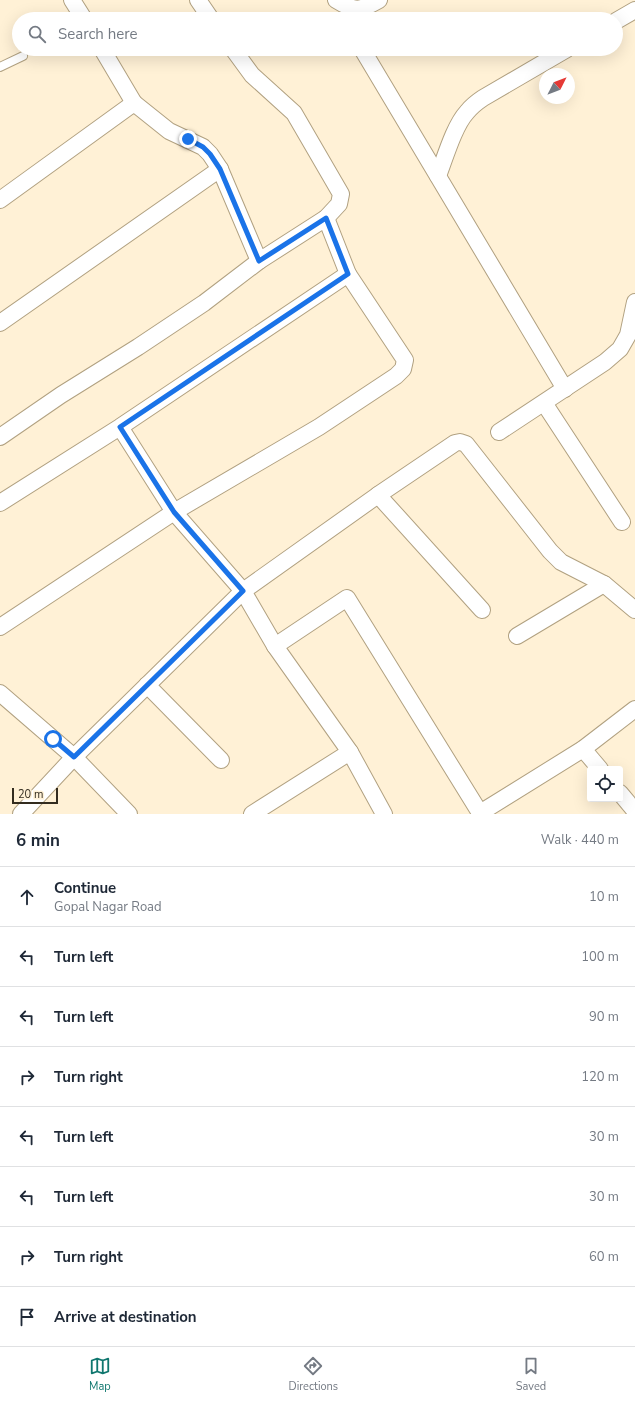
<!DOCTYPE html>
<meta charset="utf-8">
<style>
body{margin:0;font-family:"Nunito Sans",sans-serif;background:#f6f6f7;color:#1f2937}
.controls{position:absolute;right:12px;bottom:12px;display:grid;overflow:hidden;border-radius:4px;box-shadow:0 4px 16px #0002}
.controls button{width:36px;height:36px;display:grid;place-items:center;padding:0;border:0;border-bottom:1px solid #e0e1e3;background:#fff;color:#1f2937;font:20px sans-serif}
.compass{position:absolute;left:539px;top:68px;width:36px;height:36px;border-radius:50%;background:#fff;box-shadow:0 4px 16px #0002;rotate:48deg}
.scale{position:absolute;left:12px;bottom:10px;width:46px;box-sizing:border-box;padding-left:4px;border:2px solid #332c1f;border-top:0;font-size:11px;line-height:14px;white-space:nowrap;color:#332c1f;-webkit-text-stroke:3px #fff1d6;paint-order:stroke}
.stop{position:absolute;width:12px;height:12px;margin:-9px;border:3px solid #1a73e8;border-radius:50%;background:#fff}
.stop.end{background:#1a73e8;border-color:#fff;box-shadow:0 1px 4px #0008}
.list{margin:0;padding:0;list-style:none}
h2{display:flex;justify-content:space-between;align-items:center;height:52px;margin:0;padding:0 16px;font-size:17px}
h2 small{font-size:13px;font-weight:400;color:#747a83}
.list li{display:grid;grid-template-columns:26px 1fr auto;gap:12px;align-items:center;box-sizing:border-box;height:60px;padding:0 16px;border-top:1px solid #e0e1e3}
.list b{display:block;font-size:15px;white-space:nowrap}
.list p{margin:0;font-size:13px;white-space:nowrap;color:#747a83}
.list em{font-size:13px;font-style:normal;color:#747a83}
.icon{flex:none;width:22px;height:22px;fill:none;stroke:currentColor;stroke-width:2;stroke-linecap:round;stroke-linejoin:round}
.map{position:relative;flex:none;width:635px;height:814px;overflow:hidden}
.search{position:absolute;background:#fff;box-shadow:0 4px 16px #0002;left:12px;right:12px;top:12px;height:44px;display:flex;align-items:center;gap:10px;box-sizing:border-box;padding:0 14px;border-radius:22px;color:#747a83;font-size:15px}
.sheet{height:532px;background:#fff}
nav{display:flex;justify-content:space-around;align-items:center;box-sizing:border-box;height:56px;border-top:1px solid #e0e1e3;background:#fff;font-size:11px;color:#747a83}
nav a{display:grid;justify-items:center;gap:2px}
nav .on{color:#0f766e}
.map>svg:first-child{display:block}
</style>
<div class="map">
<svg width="635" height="814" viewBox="0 0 635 814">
<rect width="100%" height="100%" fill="#fff1d6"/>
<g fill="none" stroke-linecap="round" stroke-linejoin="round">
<g stroke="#b1a181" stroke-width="10">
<path id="lane" d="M0,67l23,-11"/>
</g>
<g stroke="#b1a181" stroke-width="18">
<g id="street">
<path d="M72,0l12,19"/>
<path d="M198,0l13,19"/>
<path d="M336,0c19,12 24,11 43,0"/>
<path d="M616,21l19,-11"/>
<path d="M102,49l32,54"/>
<path d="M362,49l203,340"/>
<path d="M438,176c7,-18 16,-50 29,-64 4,-5 10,-10 16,-14l84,-49"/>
<path d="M0,200l134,-97 35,28 34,16 7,7 10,15"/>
<path d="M326,218l22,56"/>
<path d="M0,323l220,-154 39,92 67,-43 13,-14 2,-10 -47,-81 -42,-38 -19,-26"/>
<path d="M544,403l78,119"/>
<path d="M499,432l106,-70 15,-13 8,-14 7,-33"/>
<path d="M0,437l61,-42 77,-48 66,-44 55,-42"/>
<path d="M378,495l104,115"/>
<path d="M0,503l120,-76 228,-153 57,86 -2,9 -7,7 -77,51 -145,85 -54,-85"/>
<path d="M0,627l174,-115 69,79 32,55 75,106 34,62"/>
<path d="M517,636l87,-52"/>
<path d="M275,646l72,-48 133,215 103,-64 52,-40"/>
<path d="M147,685l74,75"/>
<path d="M0,693l74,64 55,57"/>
<path d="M583,749l17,20"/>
<path d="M620,793l15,18"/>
<path d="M21,814l53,-57 169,-166 135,-96 77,-52 5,-1 6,2 84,107 11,11 43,22 31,26"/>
<path d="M252,814l98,-62"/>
</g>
</g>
<use href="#lane" stroke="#fff" stroke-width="8"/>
<use href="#street" stroke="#fff" stroke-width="16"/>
</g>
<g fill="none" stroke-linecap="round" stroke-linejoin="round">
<path stroke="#1a73e8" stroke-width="5" d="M53,739l21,18 169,-166 -69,-79 -54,-85 228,-153 -22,-56 -67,43 -39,-92 -10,-15 -7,-7 -15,-8"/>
</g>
</svg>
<div class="controls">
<button><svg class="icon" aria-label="locate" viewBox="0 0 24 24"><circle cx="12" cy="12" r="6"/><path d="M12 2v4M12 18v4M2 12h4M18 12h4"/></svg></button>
</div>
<svg class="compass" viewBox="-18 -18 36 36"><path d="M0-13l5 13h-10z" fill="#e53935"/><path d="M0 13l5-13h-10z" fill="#747a83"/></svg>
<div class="scale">20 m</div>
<div class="stop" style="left:53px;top:739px"></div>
<div class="stop end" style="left:188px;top:139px"></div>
<div class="search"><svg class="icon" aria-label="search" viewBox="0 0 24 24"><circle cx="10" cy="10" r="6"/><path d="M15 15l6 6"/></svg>Search here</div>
</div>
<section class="sheet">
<h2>6 min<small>Walk · 440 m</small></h2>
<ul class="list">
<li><svg class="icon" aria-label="ahead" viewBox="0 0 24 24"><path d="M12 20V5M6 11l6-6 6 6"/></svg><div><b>Continue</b><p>Gopal Nagar Road</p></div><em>10 m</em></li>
<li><svg class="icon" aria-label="left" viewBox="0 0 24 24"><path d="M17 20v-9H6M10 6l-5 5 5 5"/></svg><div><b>Turn left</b></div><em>100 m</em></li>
<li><svg class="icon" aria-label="left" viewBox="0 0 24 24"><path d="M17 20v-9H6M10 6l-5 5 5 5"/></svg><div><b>Turn left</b></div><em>90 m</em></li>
<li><svg class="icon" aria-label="right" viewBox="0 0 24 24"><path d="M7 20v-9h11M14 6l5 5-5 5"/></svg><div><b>Turn right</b></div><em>120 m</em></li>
<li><svg class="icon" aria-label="left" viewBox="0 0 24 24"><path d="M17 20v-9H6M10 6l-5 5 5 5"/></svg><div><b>Turn left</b></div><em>30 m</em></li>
<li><svg class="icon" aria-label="left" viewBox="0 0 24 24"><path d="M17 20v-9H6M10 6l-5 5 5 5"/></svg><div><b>Turn left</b></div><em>30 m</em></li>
<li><svg class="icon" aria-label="right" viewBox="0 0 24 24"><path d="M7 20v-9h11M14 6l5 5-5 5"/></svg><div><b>Turn right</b></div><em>60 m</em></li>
<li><svg class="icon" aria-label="arrive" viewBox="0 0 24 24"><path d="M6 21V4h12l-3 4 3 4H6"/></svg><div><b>Arrive at destination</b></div></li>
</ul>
</section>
<nav>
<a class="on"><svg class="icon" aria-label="map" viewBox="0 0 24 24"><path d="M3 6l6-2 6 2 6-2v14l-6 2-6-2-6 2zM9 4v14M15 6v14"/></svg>Map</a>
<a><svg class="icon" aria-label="directions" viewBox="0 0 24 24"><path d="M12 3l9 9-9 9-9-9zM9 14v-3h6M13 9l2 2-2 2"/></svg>Directions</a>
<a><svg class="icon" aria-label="saved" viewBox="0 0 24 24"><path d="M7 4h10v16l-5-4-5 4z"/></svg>Saved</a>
</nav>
